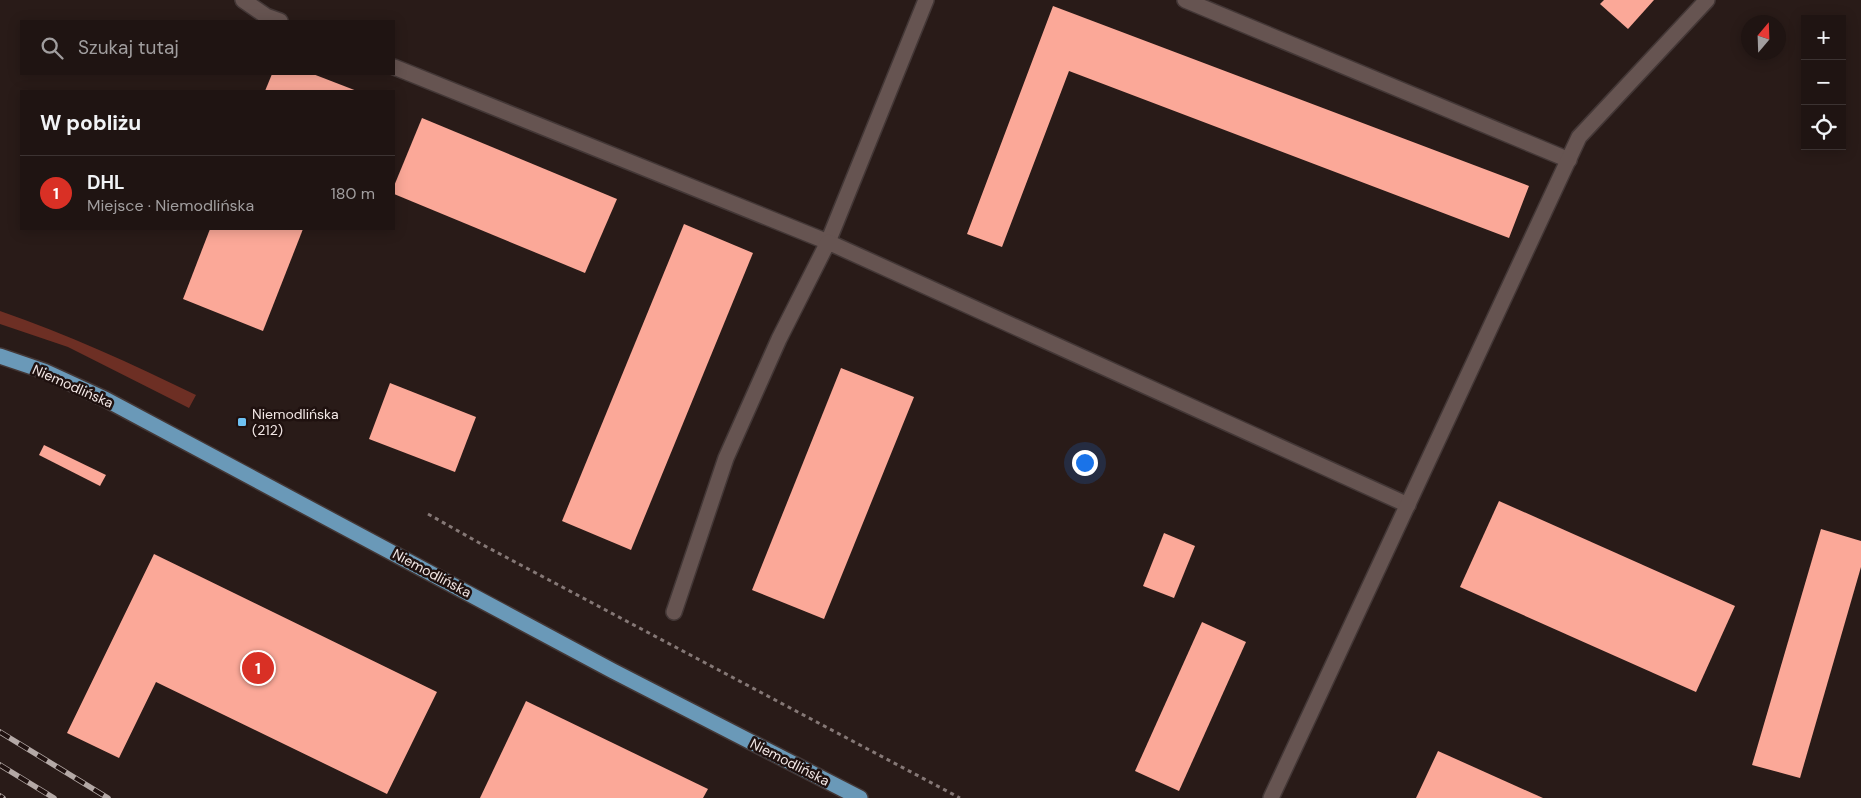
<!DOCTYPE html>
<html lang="pl">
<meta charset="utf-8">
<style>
body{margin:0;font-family:"DM Sans",sans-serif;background:#271d1b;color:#f1f3f6}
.controls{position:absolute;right:15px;top:15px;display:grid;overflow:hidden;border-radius:0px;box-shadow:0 2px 12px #0003}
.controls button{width:45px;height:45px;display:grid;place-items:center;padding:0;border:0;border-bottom:1px solid #3c3332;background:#1f1412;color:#f1f3f6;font:25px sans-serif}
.compass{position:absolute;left:1741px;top:15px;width:45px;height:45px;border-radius:50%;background:#1f1412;box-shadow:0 2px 12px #0003;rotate:19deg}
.you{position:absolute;left:1084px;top:462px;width:18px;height:18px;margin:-12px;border:4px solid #fff;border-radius:50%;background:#1a73e8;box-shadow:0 0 0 8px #1a73e833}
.badge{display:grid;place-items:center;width:32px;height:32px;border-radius:50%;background:#d93025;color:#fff;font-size:16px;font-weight:700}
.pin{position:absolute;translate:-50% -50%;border:2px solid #fff;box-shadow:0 1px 5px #0006}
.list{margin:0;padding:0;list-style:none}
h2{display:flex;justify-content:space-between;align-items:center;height:65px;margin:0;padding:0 20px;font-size:21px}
h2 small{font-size:16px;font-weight:400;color:#a19e9f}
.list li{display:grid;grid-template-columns:32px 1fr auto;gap:15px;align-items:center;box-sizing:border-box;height:75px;padding:0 20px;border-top:1px solid #3c3332}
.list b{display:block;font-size:19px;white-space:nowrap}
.list p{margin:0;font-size:16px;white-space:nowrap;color:#a19e9f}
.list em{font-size:16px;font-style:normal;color:#a19e9f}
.icon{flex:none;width:28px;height:28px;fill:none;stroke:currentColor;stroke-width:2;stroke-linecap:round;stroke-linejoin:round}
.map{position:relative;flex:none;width:1861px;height:798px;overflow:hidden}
.search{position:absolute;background:#1f1412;box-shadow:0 2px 12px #0003;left:20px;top:20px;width:375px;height:55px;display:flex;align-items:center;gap:12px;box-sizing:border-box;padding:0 18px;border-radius:0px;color:#a19e9f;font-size:19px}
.panel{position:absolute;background:#1f1412;box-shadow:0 2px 12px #0003;left:20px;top:90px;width:375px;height:140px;border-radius:0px}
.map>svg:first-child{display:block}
</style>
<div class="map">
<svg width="1861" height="798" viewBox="0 0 1861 798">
<rect width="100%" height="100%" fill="#291b18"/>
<path fill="#6d2f24" d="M0,311c67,23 132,53 196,84l-7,13 -121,-61 -68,-23z"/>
<g fill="#fba898">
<path d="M1604,0h50l-26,29 -28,-25z"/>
<path d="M1053,6l476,180 -20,52 -440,-167 -67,176 -35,-13z"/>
<path d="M272,74h41l44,17h-92z"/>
<path d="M422,118l195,81 -32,74 -191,-79v-8z"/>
<path d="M684,224l69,29 -122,297 -69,-29z"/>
<path d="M210,229h93l-40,102 -80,-32z"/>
<path d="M841,368l73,29 -90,222 -72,-29z"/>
<path d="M390,383l86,34 -21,55 -86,-33z"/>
<path d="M44,445l62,30 -6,11 -61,-31z"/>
<path d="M1499,501l236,105 -39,86 -236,-105z"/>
<path d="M1821,529l40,12v26l-61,211 -48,-13z"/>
<path d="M1164,533l31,13 -21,52 -31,-12z"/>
<path d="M154,554l283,138 -50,102 -231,-112 -37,76 -52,-25z"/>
<path d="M1202,622l44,20 -67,149 -44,-20z"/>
<path d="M526,701l182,88 -5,9h-223z"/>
<path d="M1438,751l105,47h-127z"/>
</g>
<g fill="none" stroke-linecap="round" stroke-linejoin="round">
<g stroke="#433736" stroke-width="18">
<g id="minor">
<path d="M243,0l23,16 14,5"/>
<path d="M1185,0l384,160"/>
<path d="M394,67l434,175 98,-242"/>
<path d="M674,612l52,-154 53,-119 49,-97 580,263"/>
<path d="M1271,798l308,-661 128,-137"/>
</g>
</g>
<g stroke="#433736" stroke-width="18">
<path id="major" d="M0,356l44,15 61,28 508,272 247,127"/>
</g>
<path stroke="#857876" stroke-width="3" stroke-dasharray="4 4" stroke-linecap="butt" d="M428,514l55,31 477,253"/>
<use href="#minor" stroke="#665451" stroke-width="15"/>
<use href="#major" stroke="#6a99b8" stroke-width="15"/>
<g stroke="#b4a9a6" stroke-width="5.5">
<g id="rail">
<path d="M0,732l108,66"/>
<path d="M0,765l54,33"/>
<path d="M0,796l3,2"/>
</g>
</g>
<use href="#rail" stroke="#1f110f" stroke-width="4" stroke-dasharray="11" stroke-linecap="butt"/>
</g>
<rect fill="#6ec2f3" stroke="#1f110f" stroke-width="2" x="237" y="417" width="10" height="10" rx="2.5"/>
<g text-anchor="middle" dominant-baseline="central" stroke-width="5" stroke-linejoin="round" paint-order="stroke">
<g font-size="14" fill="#f3e8e6" stroke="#1f110f">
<text transform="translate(73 386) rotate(24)">Niemodlińska</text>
<text transform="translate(432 573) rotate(28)">Niemodlińska</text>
<text transform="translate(790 762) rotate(27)">Niemodlińska</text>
</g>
<g font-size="14" fill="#f3e8e6" stroke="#1f110f" text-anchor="start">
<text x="252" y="414">Niemodlińska<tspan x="252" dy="16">(212)</tspan></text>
</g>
</g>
</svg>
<div class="controls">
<button>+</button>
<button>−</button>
<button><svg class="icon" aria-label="locate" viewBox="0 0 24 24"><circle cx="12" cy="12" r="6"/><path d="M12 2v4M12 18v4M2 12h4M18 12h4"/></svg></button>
</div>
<svg class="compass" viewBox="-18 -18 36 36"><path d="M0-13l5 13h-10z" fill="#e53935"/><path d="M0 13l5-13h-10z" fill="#a19e9f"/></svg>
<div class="you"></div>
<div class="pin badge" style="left:258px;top:668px">1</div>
<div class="search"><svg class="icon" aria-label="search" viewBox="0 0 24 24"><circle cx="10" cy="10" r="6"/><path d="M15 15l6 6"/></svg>Szukaj tutaj</div>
<section class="panel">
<h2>W pobliżu<small></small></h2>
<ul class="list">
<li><span class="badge">1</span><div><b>DHL</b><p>Miejsce · Niemodlińska</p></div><em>180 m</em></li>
</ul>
</section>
</div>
